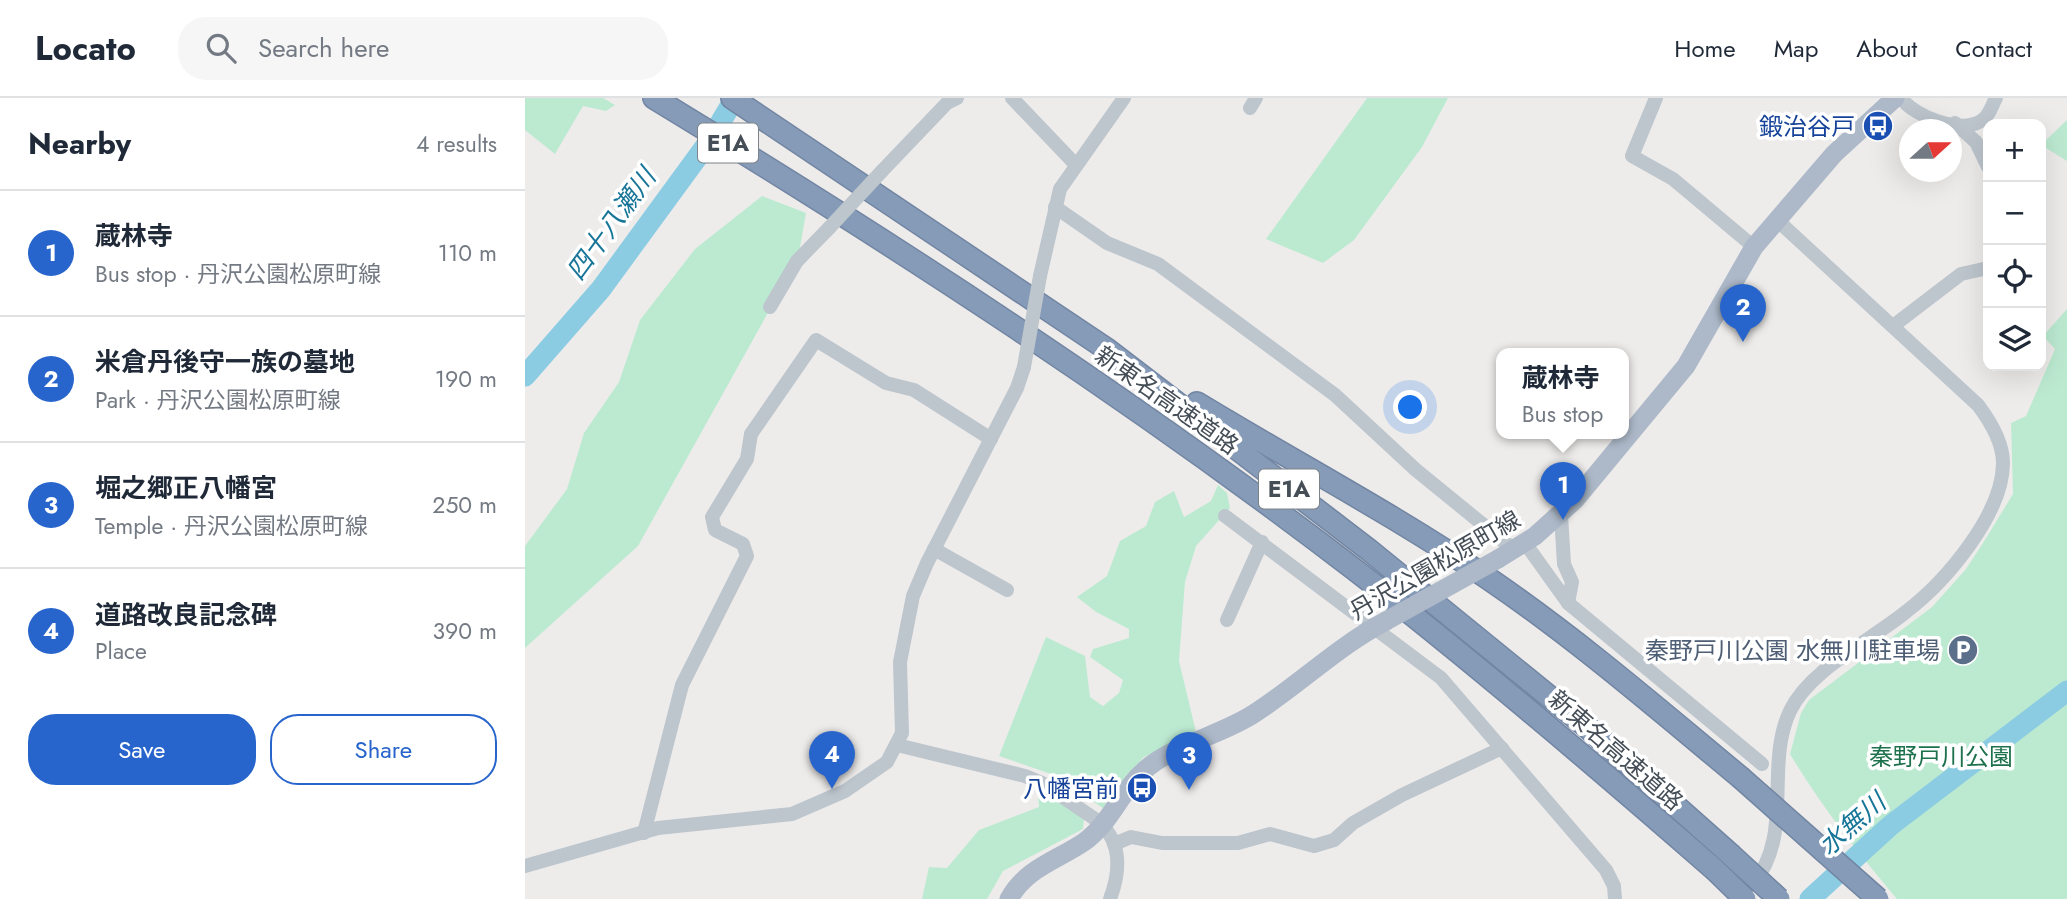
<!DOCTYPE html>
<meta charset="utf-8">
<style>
body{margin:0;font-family:Jost,"Noto Sans JP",sans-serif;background:#f6f6f7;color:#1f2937}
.controls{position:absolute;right:21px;top:21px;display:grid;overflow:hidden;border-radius:14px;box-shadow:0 7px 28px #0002}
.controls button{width:63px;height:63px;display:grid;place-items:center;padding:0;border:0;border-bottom:2px solid #e0e1e3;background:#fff;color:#1f2937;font:35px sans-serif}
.compass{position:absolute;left:1374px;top:21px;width:63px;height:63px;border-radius:50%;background:#fff;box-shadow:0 7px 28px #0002;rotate:69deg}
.you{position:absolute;left:886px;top:310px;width:24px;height:24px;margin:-18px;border:5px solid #fff;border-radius:50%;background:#1a73e8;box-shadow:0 0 0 10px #1a73e833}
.badge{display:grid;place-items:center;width:46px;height:46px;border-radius:50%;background:#2765cc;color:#fff;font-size:23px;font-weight:700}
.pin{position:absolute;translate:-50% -58px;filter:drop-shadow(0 2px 4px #0008)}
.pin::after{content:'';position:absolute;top:37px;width:24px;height:21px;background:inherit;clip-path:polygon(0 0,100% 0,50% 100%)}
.popup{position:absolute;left:971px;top:250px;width:133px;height:91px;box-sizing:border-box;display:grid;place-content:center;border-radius:14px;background:#fff;filter:drop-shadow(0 2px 5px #0005);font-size:23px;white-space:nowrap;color:#747a83}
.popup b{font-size:26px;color:#1f2937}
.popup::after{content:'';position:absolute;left:50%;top:100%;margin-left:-14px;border:14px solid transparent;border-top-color:#fff}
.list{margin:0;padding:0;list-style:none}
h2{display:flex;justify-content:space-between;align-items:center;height:91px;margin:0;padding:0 28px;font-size:30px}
h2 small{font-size:23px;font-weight:400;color:#747a83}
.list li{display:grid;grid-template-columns:46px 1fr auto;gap:21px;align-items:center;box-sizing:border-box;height:126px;padding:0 28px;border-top:2px solid #e0e1e3}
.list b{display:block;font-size:26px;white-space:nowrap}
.list p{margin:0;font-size:23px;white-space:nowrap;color:#747a83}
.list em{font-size:23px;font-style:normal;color:#747a83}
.actions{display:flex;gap:14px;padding:21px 28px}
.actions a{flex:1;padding:16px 0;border:2px solid #2765cc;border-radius:28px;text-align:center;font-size:24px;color:#2765cc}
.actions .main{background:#2765cc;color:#fff}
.icon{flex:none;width:38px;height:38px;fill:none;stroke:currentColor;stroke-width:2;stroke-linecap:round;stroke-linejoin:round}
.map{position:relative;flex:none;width:1542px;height:801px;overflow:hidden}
header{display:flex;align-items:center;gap:42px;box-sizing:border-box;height:98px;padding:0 35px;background:#fff;border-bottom:2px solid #e0e1e3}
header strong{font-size:33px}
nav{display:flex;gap:38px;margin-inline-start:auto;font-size:24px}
.search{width:490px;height:63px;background:#f6f6f7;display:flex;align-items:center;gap:18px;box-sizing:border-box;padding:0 24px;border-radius:28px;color:#747a83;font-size:26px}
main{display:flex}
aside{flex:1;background:#fff}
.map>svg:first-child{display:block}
</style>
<header>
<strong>Locato</strong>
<div class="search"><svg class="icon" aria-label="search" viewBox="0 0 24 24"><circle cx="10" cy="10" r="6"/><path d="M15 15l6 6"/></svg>Search here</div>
<nav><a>Home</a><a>Map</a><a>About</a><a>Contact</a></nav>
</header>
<main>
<aside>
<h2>Nearby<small>4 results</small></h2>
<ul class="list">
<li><span class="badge">1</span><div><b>蔵林寺</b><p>Bus stop · 丹沢公園松原町線</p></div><em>110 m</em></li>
<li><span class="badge">2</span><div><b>米倉丹後守一族の墓地</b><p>Park · 丹沢公園松原町線</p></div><em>190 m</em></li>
<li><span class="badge">3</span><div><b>堀之郷正八幡宮</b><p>Temple · 丹沢公園松原町線</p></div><em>250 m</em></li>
<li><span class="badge">4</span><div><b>道路改良記念碑</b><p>Place</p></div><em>390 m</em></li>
</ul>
<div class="actions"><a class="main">Save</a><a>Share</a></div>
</aside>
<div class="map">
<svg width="1542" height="801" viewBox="0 0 1542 801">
<rect width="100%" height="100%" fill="#eeeceb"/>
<g fill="#bcead1">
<path d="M0,0h78l12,7 -9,6 -23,-5 -28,48 -30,-24z"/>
<path d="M842,0h81l-26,49 -68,93 -31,23 -57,-24z"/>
<path d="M1542,22v41l-26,-16z"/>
<path d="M237,98l44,17 -8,46 -160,287 -113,102v-102l42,-57 17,-56 35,-51 21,-62 55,-71z"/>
<path d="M1542,211v590h-170c-39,-46 -76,-93 -107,-145l11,-41 8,-13 123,-93 34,-38 17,-26 30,-49 -2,-71 15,-7 29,-67 -12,-13z"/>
<path d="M693,387l9,8 3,15 -34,38 -11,36 -6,79 17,71 -52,25 -26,28 -15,23 -52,-34 -52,-18 47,-119 39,19 5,41 13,9 16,-13 4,-13 -33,-23 3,-8 36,-11v-9l-33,-17 -19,-15 30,-21 13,-35 26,-15 9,-24 19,-11 10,26 27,-16z"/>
<path d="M513,692l14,6 32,23 -1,10 -80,42 -16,28h-65l7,-32 18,1 32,-38 60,-23z"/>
</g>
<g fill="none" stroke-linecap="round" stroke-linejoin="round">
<g stroke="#8ccce3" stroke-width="21">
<path d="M0,278l76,-87 109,-149 25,-42"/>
<path d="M1285,801l81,-74 176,-134"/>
</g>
<g stroke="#7286a3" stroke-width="24">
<g id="highway">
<path d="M129,0c240,146 477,300 700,471 124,96 242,197 360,300"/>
<path d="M207,0l376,252 261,200 219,178 142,126"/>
<path d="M672,305c97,59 198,112 292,176 88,60 169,130 251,198"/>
</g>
</g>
<g stroke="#bdc5cd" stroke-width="14">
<path d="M487,0l64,67"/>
<path d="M1131,0l-24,58 41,23 81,68"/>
<path d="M1376,0c14,19 58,36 80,23 8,-4 11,-16 15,-23"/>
<path d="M725,10l6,-10"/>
<path d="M1430,25l21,19 12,25"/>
<path d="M357,73l65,-68 10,-5"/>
<path d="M530,109l52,36 51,21 177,131 81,75 97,79"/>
<path d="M515,178l20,-87 64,-91"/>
<path d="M245,209l27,-46 33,-34"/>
<path d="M1368,228l68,-52 27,-6"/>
<path d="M1036,417l3,49 8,18 -4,21"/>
<path d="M700,418l216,162 165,192 8,16 1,13"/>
<path d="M1000,445l43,60 194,161"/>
<path d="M409,451l73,41"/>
<path d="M702,522l35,-78"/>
<path d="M372,647l128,31 17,7 53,36c27,20 26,51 15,80"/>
<path d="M119,735l38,-148 65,-129 -4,-12 -28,-14 -3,-13 35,-58 4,-25 65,-94 70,43 28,7 77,49"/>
<path d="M589,746l17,-7 31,6h76l32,-9 44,12 20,-6 19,-17 49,-28 100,-47"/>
<path d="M0,768l133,-38 134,-14 53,-23 42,-29 15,-29 -2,-71 13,-66 14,-33 90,-175 7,-21"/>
<path d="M1227,787c43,-50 12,-119 38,-174 20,-42 82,-71 117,-100 39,-30 96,-97 96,-148 0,-21 -13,-42 -25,-58l-201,-185"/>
</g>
<g stroke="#adb9c9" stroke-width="19">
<path d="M973,461l37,-23 40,-36 111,-134 68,-119 80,-93 61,-56"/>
<path d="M484,801c17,-31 47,-38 75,-57 27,-19 37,-52 62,-73 29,-25 76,-34 109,-56 45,-29 83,-67 131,-92"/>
</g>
<use href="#highway" stroke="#869bb7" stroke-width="21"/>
<g stroke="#7286a3" stroke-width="24" stroke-linecap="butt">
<g id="highway-bridge">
<path d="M1215,679l138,122"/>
<path d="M1205,756l49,45"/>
<path d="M1189,771l31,30"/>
</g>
</g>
<g stroke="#bdc5cd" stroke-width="14">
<path d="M305,129l52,-56"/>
<path d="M499,269l16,-91"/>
</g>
<path stroke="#adb9c9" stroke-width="19" d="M861,523l112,-62"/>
<use href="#highway-bridge" stroke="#869bb7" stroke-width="21"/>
</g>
<defs>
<g id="bus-disc" transform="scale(1.575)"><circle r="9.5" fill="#1a4fb4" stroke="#fff"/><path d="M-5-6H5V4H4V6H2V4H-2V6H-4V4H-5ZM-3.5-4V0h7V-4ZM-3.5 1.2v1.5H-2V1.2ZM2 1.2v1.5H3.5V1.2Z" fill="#fff"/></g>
<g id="parking-disc" transform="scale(1.575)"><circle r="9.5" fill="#5c6f8a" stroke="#fff"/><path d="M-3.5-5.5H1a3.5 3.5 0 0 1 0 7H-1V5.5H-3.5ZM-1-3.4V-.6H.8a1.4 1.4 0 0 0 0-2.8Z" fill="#fff"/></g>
</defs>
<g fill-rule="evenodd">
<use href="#bus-disc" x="1353" y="28"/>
<use href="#parking-disc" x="1438" y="552"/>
<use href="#bus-disc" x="617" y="690"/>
</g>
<g text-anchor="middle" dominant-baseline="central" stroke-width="7" stroke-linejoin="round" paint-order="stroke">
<g fill="#fff" stroke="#7d8389" stroke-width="2">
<rect x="173" y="25.5" width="60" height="39" rx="5"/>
<rect x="734" y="371.5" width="60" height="39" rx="5"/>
</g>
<g font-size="23" font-weight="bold" fill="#454e57">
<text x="203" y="45">E1A</text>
<text x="764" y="391">E1A</text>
</g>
<g font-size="24" fill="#164399" stroke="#fff" text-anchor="end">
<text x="1330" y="28">鍛治谷戸</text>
<text x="594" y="690">八幡宮前</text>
</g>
<g font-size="24" fill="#454e57" stroke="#fff">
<text transform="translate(642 302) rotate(35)">新東名高速道路</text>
<text transform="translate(910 467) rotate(-30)">丹沢公園松原町線</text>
<text transform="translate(1091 652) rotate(41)">新東名高速道路</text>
</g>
<g font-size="24" fill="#4e5e75" stroke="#fff" text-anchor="end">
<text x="1415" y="552">秦野戸川公園 水無川駐車場</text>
</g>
<g font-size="24" fill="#1d714d" stroke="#fff">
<text x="1416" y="658">秦野戸川公園</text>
</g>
<g font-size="26" font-style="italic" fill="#177598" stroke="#fff">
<text transform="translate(86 126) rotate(-54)">四十八瀬川</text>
<text transform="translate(1327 726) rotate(-41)">水無川</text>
</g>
</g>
</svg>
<div class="controls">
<button>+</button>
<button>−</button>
<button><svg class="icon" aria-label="locate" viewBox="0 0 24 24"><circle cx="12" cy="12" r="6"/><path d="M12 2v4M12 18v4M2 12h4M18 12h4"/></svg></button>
<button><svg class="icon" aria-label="layers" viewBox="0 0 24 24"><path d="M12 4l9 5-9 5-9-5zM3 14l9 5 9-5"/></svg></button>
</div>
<svg class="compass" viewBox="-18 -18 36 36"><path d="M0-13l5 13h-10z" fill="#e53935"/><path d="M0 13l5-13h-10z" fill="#747a83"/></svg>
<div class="you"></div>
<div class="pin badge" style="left:1038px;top:422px">1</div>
<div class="popup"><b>蔵林寺</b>Bus stop</div>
<div class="pin badge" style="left:1218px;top:244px">2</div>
<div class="pin badge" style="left:664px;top:692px">3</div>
<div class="pin badge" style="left:307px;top:691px">4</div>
</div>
</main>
